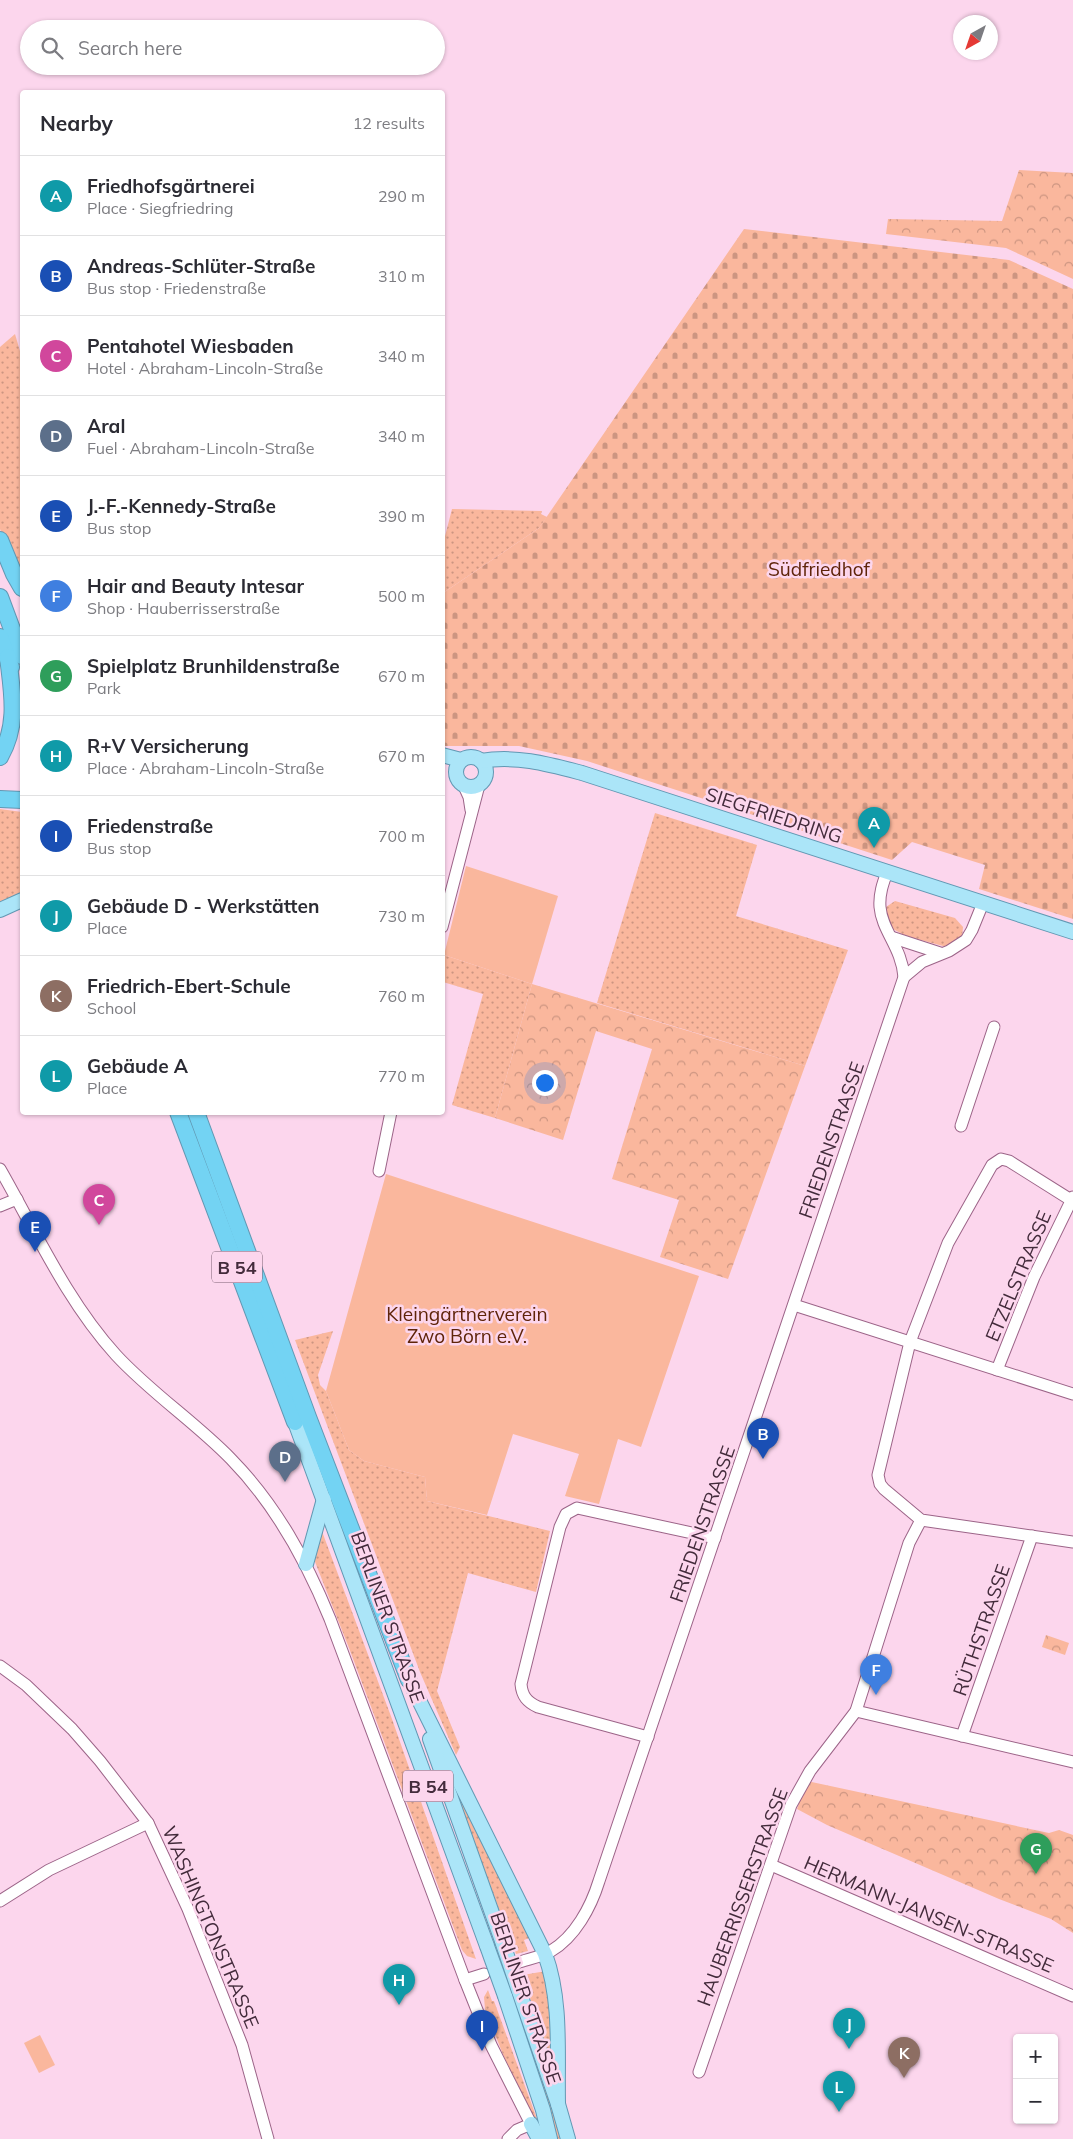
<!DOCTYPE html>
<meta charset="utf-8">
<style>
body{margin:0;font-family:Mulish,sans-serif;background:#f2f2f3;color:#2b2b33}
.controls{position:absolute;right:15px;bottom:15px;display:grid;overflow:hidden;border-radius:5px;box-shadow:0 1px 4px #0004}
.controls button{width:45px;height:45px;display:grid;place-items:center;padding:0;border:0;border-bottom:1px solid #e1e1e2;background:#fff;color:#2b2b33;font:25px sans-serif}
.compass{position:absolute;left:953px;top:15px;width:45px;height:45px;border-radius:50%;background:#fff;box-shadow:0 1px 4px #0004;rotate:220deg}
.you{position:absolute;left:544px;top:1082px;width:18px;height:18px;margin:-12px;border:4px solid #fff;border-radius:50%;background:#1a73e8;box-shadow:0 0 0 8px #1a73e833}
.badge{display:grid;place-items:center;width:32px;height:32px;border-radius:50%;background:#1a73e8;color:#fff;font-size:16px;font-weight:700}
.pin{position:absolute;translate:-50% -41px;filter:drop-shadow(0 1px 2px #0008)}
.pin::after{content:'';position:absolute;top:26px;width:18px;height:15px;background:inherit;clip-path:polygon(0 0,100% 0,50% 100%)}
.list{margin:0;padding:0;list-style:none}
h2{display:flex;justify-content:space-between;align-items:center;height:65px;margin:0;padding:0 20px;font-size:21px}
h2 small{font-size:16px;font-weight:400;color:#7c7c81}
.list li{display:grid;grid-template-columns:32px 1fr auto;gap:15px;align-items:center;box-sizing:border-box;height:80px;padding:0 20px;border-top:1px solid #e1e1e2}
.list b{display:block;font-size:19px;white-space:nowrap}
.list p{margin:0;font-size:16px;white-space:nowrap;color:#7c7c81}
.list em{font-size:16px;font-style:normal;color:#7c7c81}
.icon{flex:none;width:28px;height:28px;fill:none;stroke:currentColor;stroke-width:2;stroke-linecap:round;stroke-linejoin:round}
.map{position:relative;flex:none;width:1073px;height:2139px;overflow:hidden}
.search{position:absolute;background:#fff;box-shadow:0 1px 4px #0004;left:20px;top:20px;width:425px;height:55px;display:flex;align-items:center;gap:12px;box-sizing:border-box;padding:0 18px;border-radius:28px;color:#7c7c81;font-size:19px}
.panel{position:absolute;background:#fff;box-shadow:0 1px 4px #0004;left:20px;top:90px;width:425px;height:1025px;border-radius:5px}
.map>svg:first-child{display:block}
</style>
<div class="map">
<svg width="1073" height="2139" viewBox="0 0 1073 2139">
<defs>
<pattern id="grass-dots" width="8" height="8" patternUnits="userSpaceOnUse" patternTransform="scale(1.25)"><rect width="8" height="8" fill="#fab79d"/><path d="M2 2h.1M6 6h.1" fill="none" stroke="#cc9581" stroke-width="1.8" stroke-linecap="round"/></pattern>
<pattern id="forest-crowns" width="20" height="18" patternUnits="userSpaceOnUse" patternTransform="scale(1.25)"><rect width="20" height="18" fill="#fab79d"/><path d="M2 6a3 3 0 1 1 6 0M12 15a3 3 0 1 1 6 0" fill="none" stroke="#cc9581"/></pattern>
<pattern id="cemetery-stones" width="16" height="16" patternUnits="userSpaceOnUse" patternTransform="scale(1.25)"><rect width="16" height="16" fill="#fab79d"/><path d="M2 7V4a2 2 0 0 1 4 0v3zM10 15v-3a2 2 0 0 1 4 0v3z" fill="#cc9581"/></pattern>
</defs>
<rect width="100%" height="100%" fill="#fcd6ed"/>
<g fill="url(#grass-dots)">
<path d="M15,334l7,24v82l-2,1 2,8v132l-4,-5 -18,-47v-182z"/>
<path d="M452,509l90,2 -1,3 6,3 -8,11 -96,65v-49z"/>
<path d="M0,809l22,3v83l-22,10z"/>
<path d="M655,813l102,32 -21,71 112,34 -43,116 -208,-63z"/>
<path d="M895,901l60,17 8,9 -1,11 -12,8h-7l-37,-10 -15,-8 -6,-16 1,-5z"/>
<path d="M444,955l88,29 -37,134 -43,-13 31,-111 -40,-12z"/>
<path d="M333,1331l-15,44 2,10 6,6 23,59 15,11 61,16 2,24 123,30 -14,61 -68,-19 -31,118 23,56 -4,8 -36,-83 -125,-332z"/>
<path d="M320,1526l72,193 84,240 -9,-3 -5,-6 -113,-302 -32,-81 -3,-8z"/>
<path d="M445,1767l87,170 -8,3 4,11 -12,3z"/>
<path d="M546,1971l5,26 1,72 -29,-94z"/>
<path d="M512,1988l33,95 16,56h-4l-16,-56 -33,-94z"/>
<path d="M488,1990l4,11h2l43,118h-2l-31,-62 -19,-48 -1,-12z"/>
</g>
<g fill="url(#forest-crowns)">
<path d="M1019,170l54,3v106l-67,-31 -120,-14 2,-15 114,2z"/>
<path d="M532,984l273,82 -77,213 -68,-22 19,-57 -67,-21 40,-130 -56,-18 -33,109 -68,-22z"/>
<path d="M1046,1635l23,8 -4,12 -23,-8z"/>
<path d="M807,1781l242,52 10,-3 14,5v98l-22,-14 -52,-20 -172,-74 -30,-16z"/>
</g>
<path fill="url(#cemetery-stones)" d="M744,229l265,31 64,29v630l-94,-30 6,-24 -73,-23 -20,18 -305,-99 -68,-15h-76v-153l96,-65z"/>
<g fill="#fab79d">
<path d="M466,866l92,30 -26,88 -88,-29z"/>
<path d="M386,1174l313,102 -58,171 -23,-8 -19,65 -34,-8 14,-42 -66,-20 -26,81 -60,-14 -2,-24 -61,-16 -15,-11 -23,-59z"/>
<path d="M40,2035l15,30 -16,8 -15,-30z"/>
</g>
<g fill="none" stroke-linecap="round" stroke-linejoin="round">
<g stroke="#9c6488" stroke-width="13">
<g id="minor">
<path d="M464,786l5,11 2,13"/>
<path d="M442,927l37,-142"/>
<path d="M891,937l49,16"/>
<path d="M904,977l18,-15 27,-11 17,-11 6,-10 11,-27"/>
<path d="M961,1126l33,-99"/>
<path d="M0,1169c36,63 67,132 116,186 35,38 79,67 115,104 45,46 75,101 99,160l135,361 26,65 40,79 -14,6 -9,9"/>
<path d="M379,1171l12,-59"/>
<path d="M1071,1200l-62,-39 -8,-2 -9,6 -44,78 -38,99 -32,133 2,9 4,5 37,31 152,22"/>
<path d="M0,1206l17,-7"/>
<path d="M794,1305l279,89"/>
<path d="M997,1370l37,-93 39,-80"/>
<path d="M0,1666l26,19 46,44 28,32 48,62 40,86 54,136 26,94"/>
<path d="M856,1711l217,51"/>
<path d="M962,1736l70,-200"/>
<path d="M648,1737l-110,-30c-11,-5 -16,-11 -17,-23l39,-157 6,-13 11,-6 138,30"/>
<path d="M771,1865l302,131"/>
<path d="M0,1901l49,-31 99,-47"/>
<path d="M517,1963c11,-4 24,-6 34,-12 24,-14 40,-44 48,-70l305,-904c-2,-29 -22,-46 -24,-70 -1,-13 3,-24 7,-35"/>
<path d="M465,1980l19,-6"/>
<path d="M699,2072l92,-267 19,-34 46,-60 53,-168 12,-23"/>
</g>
</g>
<g stroke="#6298b3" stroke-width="16">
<g id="major">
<path d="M442,755l19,5"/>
<circle cx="471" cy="772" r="15"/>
<path d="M481,761c35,-6 67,3 101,12l491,159"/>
<path d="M0,910l22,-10"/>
<path d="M295,1422l192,524"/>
<path d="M306,1564l18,-65"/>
<path d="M409,1680l136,274c17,47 12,100 13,150"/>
<path d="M430,1739l72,202"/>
<path d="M519,1991l39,113 10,35"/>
<path d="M505,1996l38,114 7,29"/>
<path d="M531,2124l8,15"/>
</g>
</g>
<g stroke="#6298b3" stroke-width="18">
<g id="highway">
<path d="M0,540l14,34 8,14"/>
<path d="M0,597l22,59"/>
<path d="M0,637l11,30"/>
<path d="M0,757c19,-33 12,-65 8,-100"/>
<path d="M0,799l22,1"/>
<path d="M178,1112l117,310"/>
<path d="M196,1112l112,305 101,263"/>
</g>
</g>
<use href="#minor" stroke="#fff" stroke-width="11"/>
<use href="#major" stroke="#abe5f8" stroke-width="14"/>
<use href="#highway" stroke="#73d3f3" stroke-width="16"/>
<g stroke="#6298b3" stroke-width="16" stroke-linecap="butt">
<g id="major-bridge">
<path d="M502,1941l17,50"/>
<path d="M487,1946l18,50"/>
</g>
</g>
<use href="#major-bridge" stroke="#abe5f8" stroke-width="14"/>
</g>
<g text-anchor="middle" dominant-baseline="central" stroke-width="5" stroke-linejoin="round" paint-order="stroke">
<g fill="#fcd6ed" stroke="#7a5e70" stroke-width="1">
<rect x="212" y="1251.5" width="50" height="31" rx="4"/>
<rect x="403" y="1770.5" width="50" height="31" rx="4"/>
</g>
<g font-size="18" font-weight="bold" fill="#432b3b">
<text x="237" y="1267">B 54</text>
<text x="428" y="1786">B 54</text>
</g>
<g font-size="19" fill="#5f2409" stroke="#fcd6ed">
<text x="819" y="569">Südfriedhof</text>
<text x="467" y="1314">Kleingärtnerverein<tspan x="467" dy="22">Zwo Börn e.V.</tspan></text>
</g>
<g font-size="19" fill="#432b3b" stroke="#fcd6ed">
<text transform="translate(774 815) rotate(18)">SIEGFRIEDRING</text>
<text transform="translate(831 1140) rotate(-71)">FRIEDENSTRASSE</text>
<text transform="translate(1018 1276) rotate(-67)">ETZELSTRASSE</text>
<text transform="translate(702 1524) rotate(-71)">FRIEDENSTRASSE</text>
<text transform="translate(388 1617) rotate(70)">BERLINER STRASSE</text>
<text transform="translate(981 1630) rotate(-71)">RÜTHSTRASSE</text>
<text transform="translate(742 1897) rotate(-70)">HAUBERRISSERSTRASSE</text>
<text transform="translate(929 1914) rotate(23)">HERMANN-JANSEN-STRASSE</text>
<text transform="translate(211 1927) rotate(67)">WASHINGTONSTRASSE</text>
<text transform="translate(526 1998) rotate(71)">BERLINER STRASSE</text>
</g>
</g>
</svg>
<div class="controls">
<button>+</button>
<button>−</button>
</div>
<svg class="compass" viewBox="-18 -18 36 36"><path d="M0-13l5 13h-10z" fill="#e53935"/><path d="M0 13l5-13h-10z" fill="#7c7c81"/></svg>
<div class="you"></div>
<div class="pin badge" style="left:874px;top:848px;background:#0f9aa8">A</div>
<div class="pin badge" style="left:763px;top:1459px;background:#1a4fb4">B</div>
<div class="pin badge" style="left:99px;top:1225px;background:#d1479c">C</div>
<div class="pin badge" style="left:285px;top:1482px;background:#5c6f8a">D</div>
<div class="pin badge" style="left:35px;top:1252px;background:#1a4fb4">E</div>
<div class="pin badge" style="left:876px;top:1695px;background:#3f7fe0">F</div>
<div class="pin badge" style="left:1036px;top:1874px;background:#2e9e5b">G</div>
<div class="pin badge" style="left:399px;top:2005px;background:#0f9aa8">H</div>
<div class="pin badge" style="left:482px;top:2051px;background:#1a4fb4">I</div>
<div class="pin badge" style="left:849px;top:2049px;background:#0f9aa8">J</div>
<div class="pin badge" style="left:904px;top:2078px;background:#8d6e63">K</div>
<div class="pin badge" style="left:839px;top:2112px;background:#0f9aa8">L</div>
<div class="search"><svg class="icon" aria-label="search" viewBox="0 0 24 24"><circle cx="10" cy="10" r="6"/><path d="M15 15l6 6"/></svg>Search here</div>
<section class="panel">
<h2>Nearby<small>12 results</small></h2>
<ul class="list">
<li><span class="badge" style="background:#0f9aa8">A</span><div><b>Friedhofsgärtnerei</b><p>Place · Siegfriedring</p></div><em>290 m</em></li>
<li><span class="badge" style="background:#1a4fb4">B</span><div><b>Andreas-Schlüter-Straße</b><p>Bus stop · Friedenstraße</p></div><em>310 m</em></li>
<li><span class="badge" style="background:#d1479c">C</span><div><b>Pentahotel Wiesbaden</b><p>Hotel · Abraham-Lincoln-Straße</p></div><em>340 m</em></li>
<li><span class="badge" style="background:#5c6f8a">D</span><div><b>Aral</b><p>Fuel · Abraham-Lincoln-Straße</p></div><em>340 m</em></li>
<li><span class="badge" style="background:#1a4fb4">E</span><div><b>J.-F.-Kennedy-Straße</b><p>Bus stop</p></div><em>390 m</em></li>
<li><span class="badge" style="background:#3f7fe0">F</span><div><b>Hair and Beauty Intesar</b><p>Shop · Hauberrisserstraße</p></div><em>500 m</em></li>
<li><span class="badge" style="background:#2e9e5b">G</span><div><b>Spielplatz Brunhildenstraße</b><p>Park</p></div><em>670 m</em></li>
<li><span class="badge" style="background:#0f9aa8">H</span><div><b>R+V Versicherung</b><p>Place · Abraham-Lincoln-Straße</p></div><em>670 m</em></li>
<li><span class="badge" style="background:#1a4fb4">I</span><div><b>Friedenstraße</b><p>Bus stop</p></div><em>700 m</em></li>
<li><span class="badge" style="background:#0f9aa8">J</span><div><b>Gebäude D - Werkstätten</b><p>Place</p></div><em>730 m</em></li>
<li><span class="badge" style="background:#8d6e63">K</span><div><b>Friedrich-Ebert-Schule</b><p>School</p></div><em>760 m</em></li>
<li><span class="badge" style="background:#0f9aa8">L</span><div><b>Gebäude A</b><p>Place</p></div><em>770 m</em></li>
</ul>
</section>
</div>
